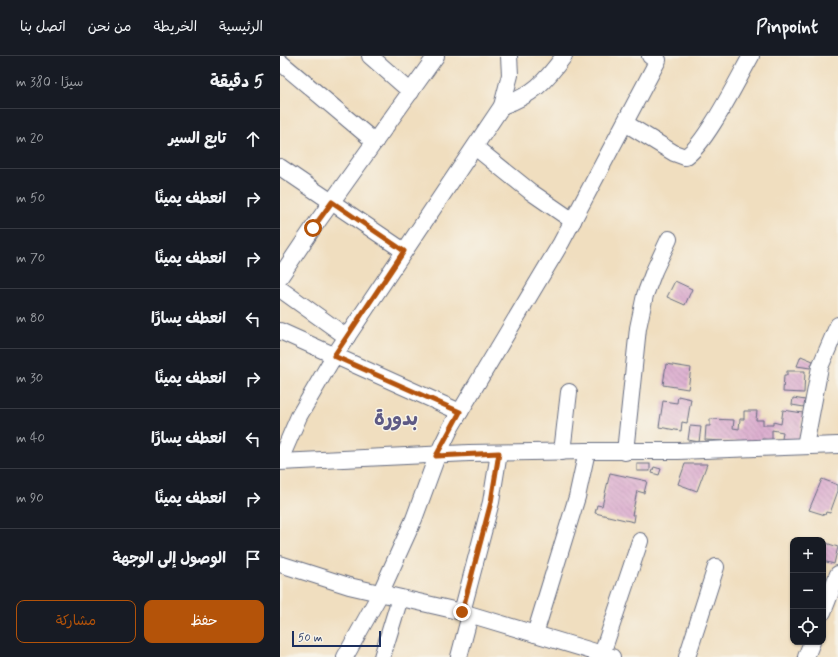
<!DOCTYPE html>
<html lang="ar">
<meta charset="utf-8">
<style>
body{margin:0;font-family:Mynerve,"Playpen Sans Arabic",sans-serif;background:#242831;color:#f1f3f6;direction:rtl}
.controls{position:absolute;right:12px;bottom:12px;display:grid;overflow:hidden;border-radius:8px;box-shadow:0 1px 3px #0004}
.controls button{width:36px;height:36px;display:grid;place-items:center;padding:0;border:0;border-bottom:1px solid #363941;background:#171b24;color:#f1f3f6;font:20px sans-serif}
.scale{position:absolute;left:12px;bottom:10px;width:89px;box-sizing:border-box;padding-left:4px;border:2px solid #1b2f5e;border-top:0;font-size:11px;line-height:14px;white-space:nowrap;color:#1b2f5e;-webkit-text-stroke:3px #f7f3e8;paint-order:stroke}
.stop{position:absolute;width:12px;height:12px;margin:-9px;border:3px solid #b45309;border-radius:50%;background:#fff}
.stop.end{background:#b45309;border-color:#fff;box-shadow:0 1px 4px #0008}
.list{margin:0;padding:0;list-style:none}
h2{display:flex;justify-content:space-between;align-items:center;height:52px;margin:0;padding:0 16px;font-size:17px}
h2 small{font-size:13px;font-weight:400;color:#9ea1a6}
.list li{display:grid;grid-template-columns:26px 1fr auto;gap:12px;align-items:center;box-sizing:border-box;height:60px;padding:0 16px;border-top:1px solid #363941}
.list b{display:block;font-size:15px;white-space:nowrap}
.list em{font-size:13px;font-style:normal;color:#9ea1a6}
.actions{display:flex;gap:8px;padding:12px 16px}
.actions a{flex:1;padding:9px 0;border:1px solid #b45309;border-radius:8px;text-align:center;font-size:14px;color:#b45309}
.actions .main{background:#b45309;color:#fff}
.icon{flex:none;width:22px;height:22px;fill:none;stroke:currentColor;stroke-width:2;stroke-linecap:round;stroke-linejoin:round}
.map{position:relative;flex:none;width:558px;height:601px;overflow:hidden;direction:ltr}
header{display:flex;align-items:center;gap:24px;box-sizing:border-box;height:56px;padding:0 20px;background:#171b24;border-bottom:1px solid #363941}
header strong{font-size:19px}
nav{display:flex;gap:22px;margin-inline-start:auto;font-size:14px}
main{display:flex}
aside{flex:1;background:#171b24}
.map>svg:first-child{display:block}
</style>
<header>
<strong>Pinpoint</strong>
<nav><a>الرئيسية</a><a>الخريطة</a><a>من نحن</a><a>اتصل بنا</a></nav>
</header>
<main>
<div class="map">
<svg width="558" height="601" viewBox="0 0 558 601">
<defs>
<pattern id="building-back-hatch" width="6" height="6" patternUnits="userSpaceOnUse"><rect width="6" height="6" fill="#daa9cd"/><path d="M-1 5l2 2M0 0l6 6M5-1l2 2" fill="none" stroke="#b08aaa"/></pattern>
</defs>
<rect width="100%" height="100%" fill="#f7f3e8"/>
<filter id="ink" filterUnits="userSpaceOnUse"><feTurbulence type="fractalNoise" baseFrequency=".025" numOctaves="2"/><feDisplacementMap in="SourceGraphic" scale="8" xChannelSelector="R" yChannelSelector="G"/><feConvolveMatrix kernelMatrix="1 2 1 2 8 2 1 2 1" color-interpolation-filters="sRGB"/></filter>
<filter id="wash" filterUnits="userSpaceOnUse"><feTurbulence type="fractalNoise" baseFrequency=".012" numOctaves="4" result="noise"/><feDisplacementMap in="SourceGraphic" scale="16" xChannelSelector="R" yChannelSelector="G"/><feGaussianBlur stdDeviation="0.9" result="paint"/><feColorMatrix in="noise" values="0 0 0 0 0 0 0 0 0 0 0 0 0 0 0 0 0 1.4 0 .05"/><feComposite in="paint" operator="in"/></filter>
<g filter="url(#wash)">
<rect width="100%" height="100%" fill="#f0debf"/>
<g id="blocks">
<g fill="url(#building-back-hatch)">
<path d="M395,225l17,8 -7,16 -18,-8z"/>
<path d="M521,300l12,5 -3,7 -13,-2z"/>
<path d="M386,308l25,4 -3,21 -25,-4z"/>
<path d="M507,315h18l-1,22 -21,-1 1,-17h3z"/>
<path d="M398,340l13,3 -4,24 -5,-1 -1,9 -22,-4 4,-26 14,2z"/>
<path d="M513,342l12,2 -1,7 -12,-2z"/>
<path d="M503,354l20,3 -5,29 -16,-3 1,-7 -11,-2v10l-10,-1v4l-57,-3 1,-14h4v-7l24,1 -1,8 6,1 1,-10h4v-8h13l-1,9h7v5h10v-3l8,2z"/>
<path d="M410,370l11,1 -2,15 -11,-2z"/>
<rect x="357" y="408" width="13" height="7"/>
<path d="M405,408h22l-10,27 -19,-7z"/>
<path d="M374,411l7,2 -2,6 -7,-2z"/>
<path d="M330,417l37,8 -3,12 -7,-2 -5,24h3l-1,7 -39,-9 2,-8 5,1z"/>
<path d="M542,423l16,6v6l-8,22 -4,-1 -1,3 -16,-5z"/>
<path d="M543,486l15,5 -4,17 -11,-3z"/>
</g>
</g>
</g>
<g filter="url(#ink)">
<use href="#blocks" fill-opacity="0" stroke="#666c80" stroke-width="1"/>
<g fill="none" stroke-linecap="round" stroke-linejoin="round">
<g stroke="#666c80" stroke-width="18">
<g id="minor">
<path d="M90,0l41,36"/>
<path d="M0,6l95,80"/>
<path d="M222,50l8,-31 -1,-19"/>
<path d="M345,67l49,30 11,4c20,-11 53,-78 66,-101"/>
<path d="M195,91l56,45 42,29"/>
<path d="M0,111l124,84"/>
<path d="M0,221l33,-49 123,-172"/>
<path d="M0,233l67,48"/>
<path d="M0,275l180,81"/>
<path d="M525,390l15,-79 18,-42"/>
<path d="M282,396l7,-60"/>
<path d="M345,396l13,-124 7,-33 9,-24 15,-32"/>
<path d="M0,404l19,-44 35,-60 168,-250c31,-11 43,-24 62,-50"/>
<path d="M0,406l189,-9 118,-2h91l160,-6"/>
<path d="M0,508l69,22 113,26 150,45"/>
<path d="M182,556l29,-110 8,-49"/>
<path d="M543,556l15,-38"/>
<path d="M255,578l42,-137 10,-46"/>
<path d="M65,601l35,-63 34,-75 23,-63 14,-29 110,-184 97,-183 -8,-4"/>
<path d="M102,601l18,-59"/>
<path d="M179,601l11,-42"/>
<path d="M321,601l39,-116"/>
<path d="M407,601l29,-90"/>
<path d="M526,601l6,-15"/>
</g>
</g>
<use href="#minor" stroke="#fff" stroke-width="16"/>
</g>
</g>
<g fill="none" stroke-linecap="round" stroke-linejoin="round" filter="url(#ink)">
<path stroke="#b45309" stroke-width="5" d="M33,172l19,-26 72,49 -70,105 126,56 -24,44 63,-3 -8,49 -29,110"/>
</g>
<g text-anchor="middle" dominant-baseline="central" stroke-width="3" stroke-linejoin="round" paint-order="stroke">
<g font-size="20" font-weight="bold" fill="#5e5a85" stroke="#f7f3e8">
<text x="116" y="363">بدورة</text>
</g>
</g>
</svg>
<div class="controls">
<button>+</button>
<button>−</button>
<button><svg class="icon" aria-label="locate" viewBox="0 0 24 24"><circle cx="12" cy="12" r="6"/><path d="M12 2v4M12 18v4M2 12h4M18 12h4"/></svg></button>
</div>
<div class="scale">50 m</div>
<div class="stop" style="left:33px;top:172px"></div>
<div class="stop end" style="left:182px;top:556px"></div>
</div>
<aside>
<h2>5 دقيقة<small>سيرًا · 380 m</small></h2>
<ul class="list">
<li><svg class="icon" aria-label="ahead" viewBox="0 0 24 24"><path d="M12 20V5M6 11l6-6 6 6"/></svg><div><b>تابع السير</b></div><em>20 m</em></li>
<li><svg class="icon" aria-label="right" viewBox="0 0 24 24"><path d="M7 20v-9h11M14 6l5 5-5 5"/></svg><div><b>انعطف يمينًا</b></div><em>50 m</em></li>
<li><svg class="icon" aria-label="right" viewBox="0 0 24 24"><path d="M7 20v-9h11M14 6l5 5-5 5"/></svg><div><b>انعطف يمينًا</b></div><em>70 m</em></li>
<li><svg class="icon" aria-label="left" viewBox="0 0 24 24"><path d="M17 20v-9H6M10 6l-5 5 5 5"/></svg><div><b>انعطف يسارًا</b></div><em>80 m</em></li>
<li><svg class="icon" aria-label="right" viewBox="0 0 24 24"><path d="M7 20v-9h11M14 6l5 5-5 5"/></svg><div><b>انعطف يمينًا</b></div><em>30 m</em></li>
<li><svg class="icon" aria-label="left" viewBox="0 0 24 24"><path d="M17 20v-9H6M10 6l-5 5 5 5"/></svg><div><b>انعطف يسارًا</b></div><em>40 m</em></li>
<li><svg class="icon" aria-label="right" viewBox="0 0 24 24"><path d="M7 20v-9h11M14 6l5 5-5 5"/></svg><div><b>انعطف يمينًا</b></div><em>90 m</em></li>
<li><svg class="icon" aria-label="arrive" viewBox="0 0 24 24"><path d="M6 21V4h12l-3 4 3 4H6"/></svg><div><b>الوصول إلى الوجهة</b></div></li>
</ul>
<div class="actions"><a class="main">حفظ</a><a>مشاركة</a></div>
</aside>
</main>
